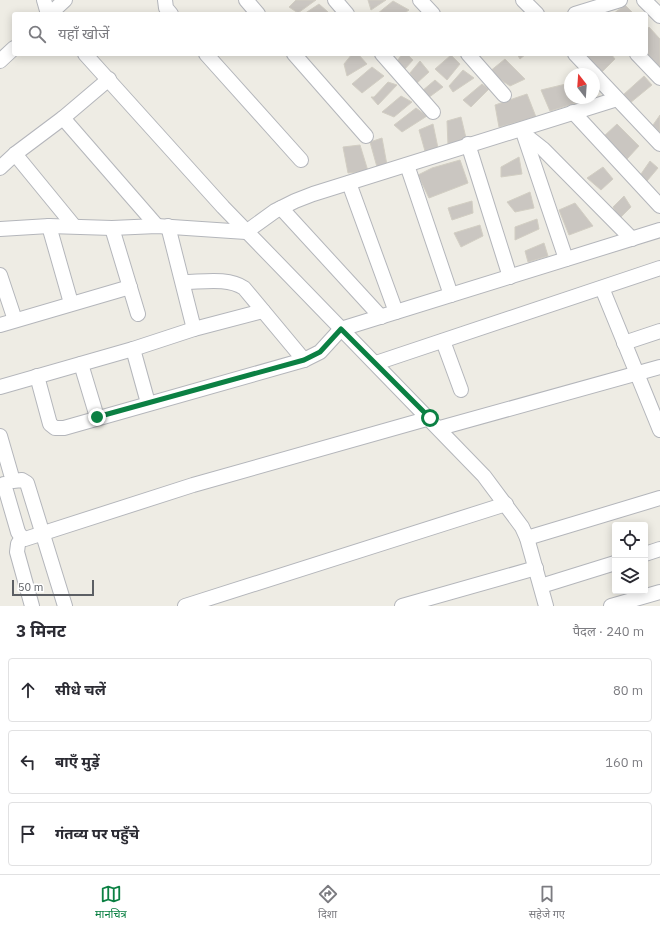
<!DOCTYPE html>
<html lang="hi">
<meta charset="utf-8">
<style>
body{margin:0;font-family:"IBM Plex Sans","Noto Sans Devanagari",sans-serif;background:#f2f2f3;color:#2b2b33}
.controls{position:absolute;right:12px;bottom:12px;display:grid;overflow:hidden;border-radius:4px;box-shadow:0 2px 10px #0003}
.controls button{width:36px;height:36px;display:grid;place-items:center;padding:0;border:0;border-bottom:1px solid #e1e1e2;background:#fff;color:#2b2b33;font:20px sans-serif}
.compass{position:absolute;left:564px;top:68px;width:36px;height:36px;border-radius:50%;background:#fff;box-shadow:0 2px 10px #0003;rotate:343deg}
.scale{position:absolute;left:12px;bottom:10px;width:82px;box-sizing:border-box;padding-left:4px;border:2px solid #5c5f64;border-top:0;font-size:11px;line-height:14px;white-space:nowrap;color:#5c5f64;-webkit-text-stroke:3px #fff;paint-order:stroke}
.stop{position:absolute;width:12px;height:12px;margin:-9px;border:3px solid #0b8043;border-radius:50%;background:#fff}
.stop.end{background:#0b8043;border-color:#fff;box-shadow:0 1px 4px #0008}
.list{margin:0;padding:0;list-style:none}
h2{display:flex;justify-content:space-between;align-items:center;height:52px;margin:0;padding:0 16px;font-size:17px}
h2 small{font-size:13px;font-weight:400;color:#7c7c81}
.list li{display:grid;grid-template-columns:26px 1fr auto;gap:12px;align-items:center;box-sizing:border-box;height:64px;margin:0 8px 8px;padding:0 8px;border:1px solid #e1e1e2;border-radius:4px}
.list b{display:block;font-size:15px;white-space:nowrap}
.list em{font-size:13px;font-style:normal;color:#7c7c81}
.icon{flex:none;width:22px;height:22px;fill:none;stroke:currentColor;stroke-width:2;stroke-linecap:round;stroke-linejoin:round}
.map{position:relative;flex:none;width:660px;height:606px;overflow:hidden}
.search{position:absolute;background:#fff;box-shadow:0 2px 10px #0003;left:12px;right:12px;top:12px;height:44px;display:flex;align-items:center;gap:10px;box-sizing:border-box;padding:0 14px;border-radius:4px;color:#7c7c81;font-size:15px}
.sheet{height:268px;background:#fff}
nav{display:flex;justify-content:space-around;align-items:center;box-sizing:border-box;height:56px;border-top:1px solid #e1e1e2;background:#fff;font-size:11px;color:#7c7c81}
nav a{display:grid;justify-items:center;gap:2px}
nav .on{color:#0b8043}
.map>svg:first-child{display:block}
</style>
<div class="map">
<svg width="660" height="606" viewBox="0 0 660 606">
<rect width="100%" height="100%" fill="#eeece4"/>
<g fill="#cac6c1" stroke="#d2cec3">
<path d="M296,0h20l-18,13 -9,-6z"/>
<path d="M368,0h18l-15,10z"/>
<path d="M393,1l16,9 -6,4h-26z"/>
<path d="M319,4l9,8 -2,2h-22z"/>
<path d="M625,5l9,9h-21z"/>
<path d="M649,27l11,12v28l-14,-13v-24z"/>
<path d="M352,54h6l9,10 -20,12 -3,-12z"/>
<path d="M402,54h5l6,6 -9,10 -6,-7v-3z"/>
<path d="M517,54h9l-6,5z"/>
<path d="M586,54h25l4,5 -14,14z"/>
<path d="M451,55l9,9 -13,16 -12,-11z"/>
<path d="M505,59l20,20 -15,7 -21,-14z"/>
<path d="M420,61l9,11 -12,11 -7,-10z"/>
<path d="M372,67l12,9 -22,17 -10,-9z"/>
<path d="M463,70l11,8 -21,14 -4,-6z"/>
<path d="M644,76l8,9 -22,18 -7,-8z"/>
<path d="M435,80l8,7 -15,11 -6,-7z"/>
<path d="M388,82l9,3 -19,20 -7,-8h3z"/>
<path d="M570,83v15h22l-42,13 -9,-21z"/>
<path d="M482,84l7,5 -18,18 -8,-7z"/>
<path d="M527,94l9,23 -37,10 -4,-22z"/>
<path d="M401,96l11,6 -18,15 -12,-5z"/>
<path d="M416,108l11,8 -25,16 -8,-7z"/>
<path d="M660,115v18l-7,-8z"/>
<path d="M461,117l5,21 -18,7 -1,-24z"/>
<path d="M433,124l5,24 -13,3 -6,-21z"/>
<path d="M617,124l22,22 -12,13 -24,-22z"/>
<path d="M382,138l5,27 -10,2 -7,-25z"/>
<path d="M360,145l8,26 -20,2 -5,-26z"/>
<path d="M519,157l3,17 -21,3v-10z"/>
<path d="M460,160l8,23 -39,15 -11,-23 14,-7z"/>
<path d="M650,161l8,7 -11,13 -6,-7z"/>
<path d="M603,167l10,12 -12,11 -14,-12z"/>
<path d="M530,192l4,16 -19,4 -8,-10z"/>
<path d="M624,196l7,11 -12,12 -6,-12z"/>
<path d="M472,201l1,12 -21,7 -4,-12z"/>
<path d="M575,203l18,23 -24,9 -10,-25z"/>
<path d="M537,219l2,10 -24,11v-13z"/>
<path d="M480,225l3,11 -22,11 -7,-14z"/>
<path d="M544,243l4,13 -20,6 -3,-11z"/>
</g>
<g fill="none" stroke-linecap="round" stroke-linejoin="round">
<g stroke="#b4b6bb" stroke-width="16">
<g id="minor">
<path d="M44,0l4,14"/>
<path d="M165,0l1,8 5,6"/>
<path d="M246,0l12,14"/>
<path d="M335,0l12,14"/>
<path d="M420,0l13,14"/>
<path d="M523,0l14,14"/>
<path d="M644,0l16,16"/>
<path d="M50,14l15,-14"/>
<path d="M575,14l45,-14"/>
<path d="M85,54l138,153 261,269 38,51 5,11 19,68"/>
<path d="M206,54l95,106"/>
<path d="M294,54l72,82"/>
<path d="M382,54l51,58"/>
<path d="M468,54l36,41"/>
<path d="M575,54l19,20"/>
<path d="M637,54l23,24"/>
<path d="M0,61l14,-13"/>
<path d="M594,74l66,70"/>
<path d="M573,112l87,94"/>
<path d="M63,118l94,108"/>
<path d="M523,132l43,127"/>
<path d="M524,134l19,15 89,90"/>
<path d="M468,144l42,133"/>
<path d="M15,154l59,72"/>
<path d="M407,165l44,130"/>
<path d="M0,168l15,-14 48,-36 46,-39"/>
<path d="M349,183l47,129"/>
<path d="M281,208l100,109"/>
<path d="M49,226l22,77"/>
<path d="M168,226l26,103"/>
<path d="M112,228l26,86"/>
<path d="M0,229l49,-3 63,2 45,-2 89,6 29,-21 20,-10 18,-7 304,-95"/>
<path d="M0,275l15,45"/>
<path d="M183,282c19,0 45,-5 61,6l60,72"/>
<path d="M602,288l58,142"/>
<path d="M0,325l130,-38"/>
<path d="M443,341l18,49"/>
<path d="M624,343l36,-12"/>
<path d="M376,363l284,-95"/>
<path d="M81,364l16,53"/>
<path d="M37,376l13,48 5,4h9l240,-68 16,-8 21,-23 319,-99"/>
<path d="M0,387l133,-38"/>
<path d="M148,403l-15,-54 61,-20 69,-18"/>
<path d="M440,428l220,-61"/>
<path d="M0,436l13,45 9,-1 5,3 38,123"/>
<path d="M4,484l14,48 4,6 3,1 168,-54 237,-67"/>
<path d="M22,538l-4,6 -1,8 15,54"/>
<path d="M527,538l133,-40"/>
<path d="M645,554l15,-5"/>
<path d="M541,586l74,-23"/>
<path d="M185,606l321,-102"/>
<path d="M402,606l134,-38"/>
<path d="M611,606l49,-14"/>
</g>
</g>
<use href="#minor" stroke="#fff" stroke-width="14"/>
</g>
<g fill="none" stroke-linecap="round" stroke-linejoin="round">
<path stroke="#0b8043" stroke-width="5" d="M97,417l207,-57 16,-8 21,-23 89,89"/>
</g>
</svg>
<div class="controls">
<button><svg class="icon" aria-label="locate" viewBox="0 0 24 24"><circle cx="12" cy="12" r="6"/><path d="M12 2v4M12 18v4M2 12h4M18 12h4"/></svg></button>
<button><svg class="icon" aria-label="layers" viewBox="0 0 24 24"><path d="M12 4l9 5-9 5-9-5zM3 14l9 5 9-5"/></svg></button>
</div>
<svg class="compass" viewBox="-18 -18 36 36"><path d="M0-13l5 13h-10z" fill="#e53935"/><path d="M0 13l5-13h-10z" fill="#7c7c81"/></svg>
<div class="scale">50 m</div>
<div class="stop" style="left:430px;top:418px"></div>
<div class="stop end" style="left:97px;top:417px"></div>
<div class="search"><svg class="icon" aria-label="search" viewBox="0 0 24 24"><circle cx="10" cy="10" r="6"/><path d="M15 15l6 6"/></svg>यहाँ खोजें</div>
</div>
<section class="sheet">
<h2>3 मिनट<small>पैदल · 240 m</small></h2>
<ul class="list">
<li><svg class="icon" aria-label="ahead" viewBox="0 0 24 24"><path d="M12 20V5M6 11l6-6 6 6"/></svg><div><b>सीधे चलें</b></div><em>80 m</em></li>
<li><svg class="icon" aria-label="left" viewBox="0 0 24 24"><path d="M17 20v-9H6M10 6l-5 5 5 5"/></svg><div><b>बाएँ मुड़ें</b></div><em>160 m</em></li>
<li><svg class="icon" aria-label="arrive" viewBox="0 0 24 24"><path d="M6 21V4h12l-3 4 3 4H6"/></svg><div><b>गंतव्य पर पहुँचे</b></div></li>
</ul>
</section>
<nav>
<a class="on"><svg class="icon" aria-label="map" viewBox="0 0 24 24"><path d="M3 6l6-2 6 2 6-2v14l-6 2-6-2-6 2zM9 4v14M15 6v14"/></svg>मानचित्र</a>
<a><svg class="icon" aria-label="directions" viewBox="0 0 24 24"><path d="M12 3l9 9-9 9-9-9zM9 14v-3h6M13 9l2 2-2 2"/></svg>दिशा</a>
<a><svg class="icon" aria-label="saved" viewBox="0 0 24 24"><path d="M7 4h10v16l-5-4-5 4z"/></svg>सहेजे गए</a>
</nav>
